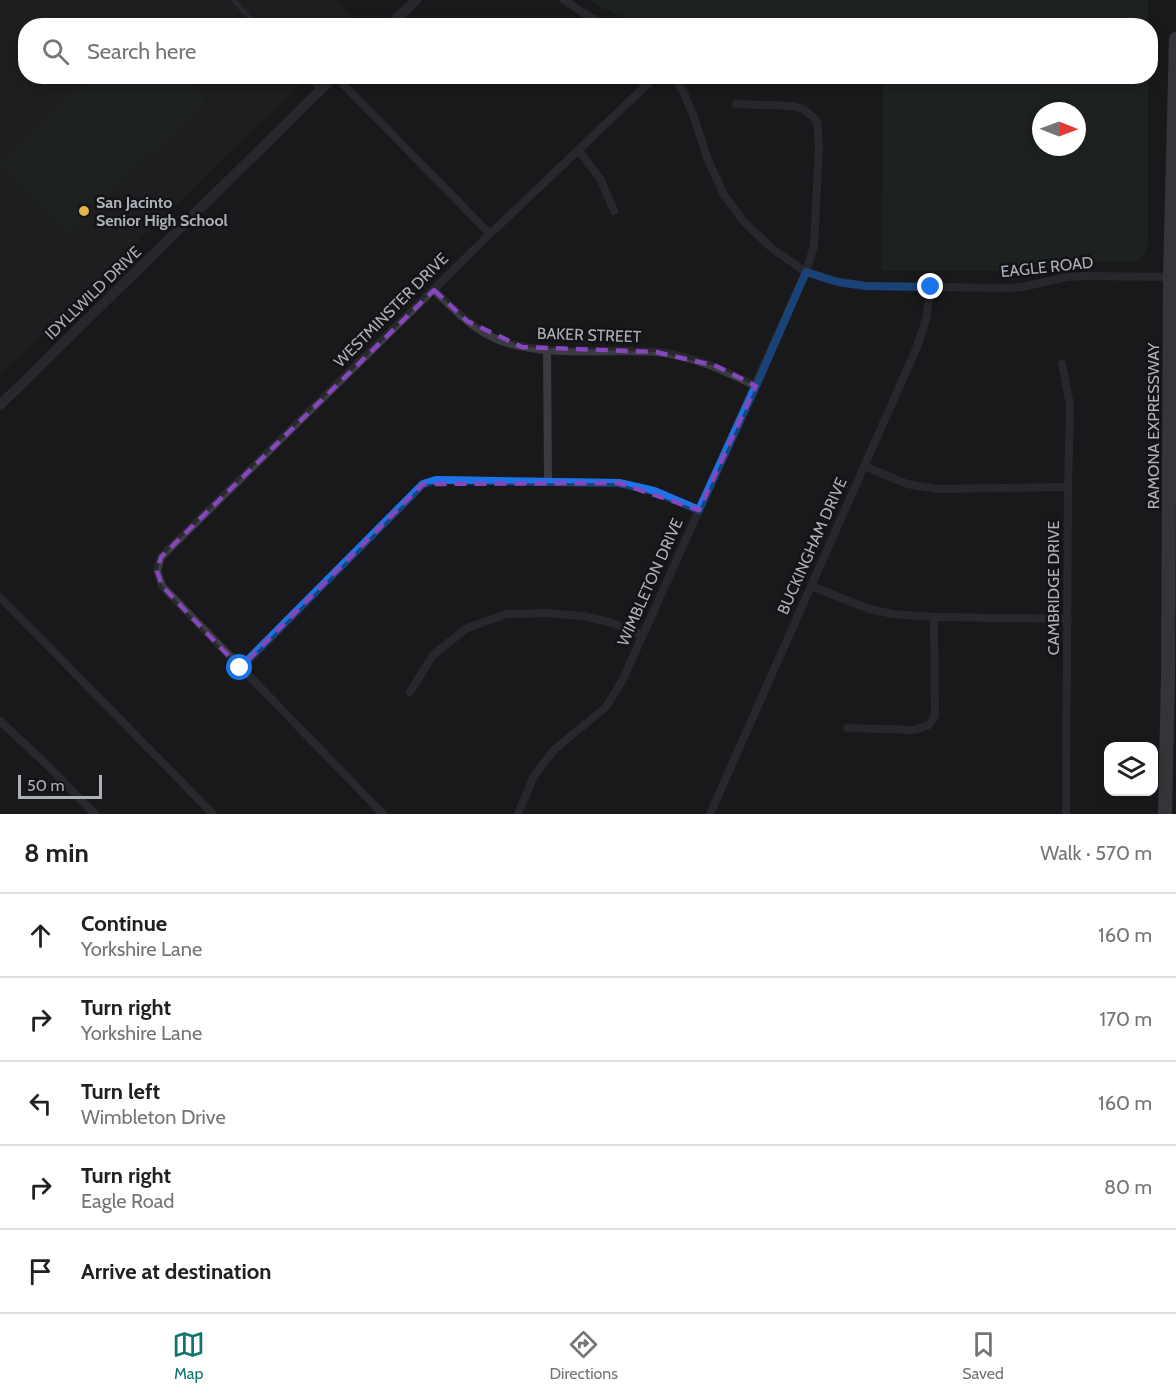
<!DOCTYPE html>
<meta charset="utf-8">
<style>
body{margin:0;font-family:Cabin,sans-serif;background:#f6f6f6;color:#202124}
.controls{position:absolute;right:18px;bottom:18px;display:grid;overflow:hidden;border-radius:12px;box-shadow:0 3px 9px #0003}
.controls button{width:54px;height:54px;display:grid;place-items:center;padding:0;border:0;border-bottom:2px solid #e0e0e0;background:#fff;color:#202124;font:30px sans-serif}
.compass{position:absolute;left:1032px;top:102px;width:54px;height:54px;border-radius:50%;background:#fff;box-shadow:0 3px 9px #0003;rotate:91deg}
.scale{position:absolute;left:18px;bottom:15px;width:84px;box-sizing:border-box;padding-left:6px;border:3px solid #acb0b9;border-top:0;font-size:16px;line-height:21px;white-space:nowrap;color:#acb0b9;-webkit-text-stroke:4px #141416;paint-order:stroke}
.stop{position:absolute;width:18px;height:18px;margin:-14px;border:4px solid #1a73e8;border-radius:50%;background:#fff}
.stop.end{background:#1a73e8;border-color:#fff;box-shadow:0 2px 6px #0008}
.list{margin:0;padding:0;list-style:none}
h2{display:flex;justify-content:space-between;align-items:center;height:78px;margin:0;padding:0 24px;font-size:26px}
h2 small{font-size:20px;font-weight:400;color:#757577}
.list li{display:grid;grid-template-columns:39px 1fr auto;gap:18px;align-items:center;box-sizing:border-box;height:84px;padding:0 24px;border-top:2px solid #e0e0e0}
.list b{display:block;font-size:22px;white-space:nowrap}
.list p{margin:0;font-size:20px;white-space:nowrap;color:#757577}
.list em{font-size:20px;font-style:normal;color:#757577}
.icon{flex:none;width:33px;height:33px;fill:none;stroke:currentColor;stroke-width:2;stroke-linecap:round;stroke-linejoin:round}
.map{position:relative;flex:none;width:1176px;height:814px;overflow:hidden}
.search{position:absolute;background:#fff;box-shadow:0 3px 9px #0003;left:18px;right:18px;top:18px;height:66px;display:flex;align-items:center;gap:15px;box-sizing:border-box;padding:0 21px;border-radius:24px;color:#757577;font-size:22px}
.sheet{height:498px;background:#fff}
nav{display:flex;justify-content:space-around;align-items:center;box-sizing:border-box;height:84px;border-top:2px solid #e0e0e0;background:#fff;font-size:16px;color:#757577}
nav a{display:grid;justify-items:center;gap:3px}
nav .on{color:#0f766e}
.map>svg:first-child{display:block}
</style>
<div class="map">
<svg width="1176" height="814" viewBox="0 0 1176 814">
<rect width="100%" height="100%" fill="#19191b"/>
<path fill="#252528" d="M0,0h336l23,25 -333,1v50l282,1 -308,298z"/>
<g fill="#232b25" fill-rule="evenodd">
<path d="M591,0h557v25h-509l-42,-20z"/>
<path d="M90,77h94l23,23 -139,135 -68,-70z"/>
<path d="M883,77h265v169l-9,15h-53l-77,10h-128zM1041,111h36v36h-36z"/>
</g>
<g fill="none" stroke-linecap="round" stroke-linejoin="round">
<g stroke="#3a3b40" stroke-width="4.5">
<path d="M233,0l25,26"/>
<path d="M308,76l12,14"/>
</g>
<g stroke="#3a3b40" stroke-width="8">
<path d="M564,0l24,16 20,10"/>
<path d="M335,76l155,158"/>
<path d="M673,76l10,15 11,26 14,43 16,35 20,27 30,28 32,22 32,10 28,4 140,2 16,-1 45,-10 16,-1 91,1"/>
<path d="M579,151l22,29 13,31"/>
<path d="M434,290c19,18 39,40 65,50 40,15 88,11 131,11 9,1 18,0 27,1 37,4 66,18 99,34"/>
<path d="M547,350l1,132"/>
<path d="M1062,364l8,41 -2,82 -2,327"/>
<path d="M864,466l43,18 30,5 131,-2"/>
<path d="M811,586l58,23 24,5 41,3 134,2"/>
<path d="M0,597l213,217"/>
<path d="M240,668l183,-184 13,-4 183,3 35,8 45,19"/>
<path d="M410,692l23,-37 34,-27 40,-14 41,-1 35,3 26,6 33,13"/>
<path d="M0,721l45,42 50,51"/>
<path d="M847,728l68,2 14,-5 6,-9 -1,-99"/>
<path d="M383,814l-221,-228 -5,-15 4,-14 329,-323 166,-158"/>
<path d="M518,814l16,-38 20,-26 52,-43 17,-28 183,-407 8,-26 5,-102 -2,-21 -3,-5 -11,-9 -10,-3 -57,-2"/>
<path d="M710,814l207,-467 9,-28 5,-32"/>
</g>
<g stroke="#3a3b40" stroke-width="10">
<path d="M389,26l27,-26"/>
<path d="M0,405l335,-329"/>
</g>
<path stroke="#57585e" stroke-width="14" d="M1165,814l3,-137 2,-400 6,-238"/>
</g>
<g fill="none" stroke-linecap="round" stroke-linejoin="round">
<path stroke="#1a73e8" stroke-width="8" d="M240,668l183,-184 13,-4 183,3 35,8 45,19 57,-124 50,-114 32,10 28,4 65,1"/>
</g>
<path d="M0 0H1176V814H0ZM434,290l33,31 55,26 134,5 60,14 40,20 -57,124 -80,-27 -196,1 -183,184 -78,-82 -5,-15 4,-14z" fill="#19191b" fill-opacity=".55" fill-rule="evenodd"/>
<path fill="none" stroke="#8546be" stroke-width="4.5" stroke-dasharray="12 8" stroke-linejoin="round" d="M434,290l33,31 55,26 134,5 60,14 40,20 -57,124 -80,-27 -196,1 -183,184 -78,-82 -5,-15 4,-14z"/>
<circle fill="#e3b749" stroke="#141416" stroke-width="2" cx="84" cy="211" r="6"/>
<g text-anchor="middle" dominant-baseline="central" stroke-width="5" stroke-linejoin="round" paint-order="stroke">
<g font-size="16" font-weight="bold" fill="#acb0b9" stroke="#141416" text-anchor="start">
<text x="96" y="202">San Jacinto<tspan x="96" dy="18">Senior High School</tspan></text>
</g>
<g font-size="16" fill="#acb0b9" stroke="#141416">
<text transform="translate(1047 267) rotate(-6)">EAGLE ROAD</text>
<text transform="translate(93 293) rotate(-44)">IDYLLWILD DRIVE</text>
<text transform="translate(391 310) rotate(-45)">WESTMINSTER DRIVE</text>
<text transform="translate(589 335) rotate(2)">BAKER STREET</text>
<text transform="translate(1153 426) rotate(-90)">RAMONA EXPRESSWAY</text>
<text transform="translate(812 546) rotate(-66)">BUCKINGHAM DRIVE</text>
<text transform="translate(650 582) rotate(-66)">WIMBLETON DRIVE</text>
<text transform="translate(1053 588) rotate(-90)">CAMBRIDGE DRIVE</text>
</g>
</g>
</svg>
<div class="controls">
<button><svg class="icon" aria-label="layers" viewBox="0 0 24 24"><path d="M12 4l9 5-9 5-9-5zM3 14l9 5 9-5"/></svg></button>
</div>
<svg class="compass" viewBox="-18 -18 36 36"><path d="M0-13l5 13h-10z" fill="#e53935"/><path d="M0 13l5-13h-10z" fill="#757577"/></svg>
<div class="scale">50 m</div>
<div class="stop" style="left:240px;top:668px"></div>
<div class="stop end" style="left:931px;top:287px"></div>
<div class="search"><svg class="icon" aria-label="search" viewBox="0 0 24 24"><circle cx="10" cy="10" r="6"/><path d="M15 15l6 6"/></svg>Search here</div>
</div>
<section class="sheet">
<h2>8 min<small>Walk · 570 m</small></h2>
<ul class="list">
<li><svg class="icon" aria-label="ahead" viewBox="0 0 24 24"><path d="M12 20V5M6 11l6-6 6 6"/></svg><div><b>Continue</b><p>Yorkshire Lane</p></div><em>160 m</em></li>
<li><svg class="icon" aria-label="right" viewBox="0 0 24 24"><path d="M7 20v-9h11M14 6l5 5-5 5"/></svg><div><b>Turn right</b><p>Yorkshire Lane</p></div><em>170 m</em></li>
<li><svg class="icon" aria-label="left" viewBox="0 0 24 24"><path d="M17 20v-9H6M10 6l-5 5 5 5"/></svg><div><b>Turn left</b><p>Wimbleton Drive</p></div><em>160 m</em></li>
<li><svg class="icon" aria-label="right" viewBox="0 0 24 24"><path d="M7 20v-9h11M14 6l5 5-5 5"/></svg><div><b>Turn right</b><p>Eagle Road</p></div><em>80 m</em></li>
<li><svg class="icon" aria-label="arrive" viewBox="0 0 24 24"><path d="M6 21V4h12l-3 4 3 4H6"/></svg><div><b>Arrive at destination</b></div></li>
</ul>
</section>
<nav>
<a class="on"><svg class="icon" aria-label="map" viewBox="0 0 24 24"><path d="M3 6l6-2 6 2 6-2v14l-6 2-6-2-6 2zM9 4v14M15 6v14"/></svg>Map</a>
<a><svg class="icon" aria-label="directions" viewBox="0 0 24 24"><path d="M12 3l9 9-9 9-9-9zM9 14v-3h6M13 9l2 2-2 2"/></svg>Directions</a>
<a><svg class="icon" aria-label="saved" viewBox="0 0 24 24"><path d="M7 4h10v16l-5-4-5 4z"/></svg>Saved</a>
</nav>
